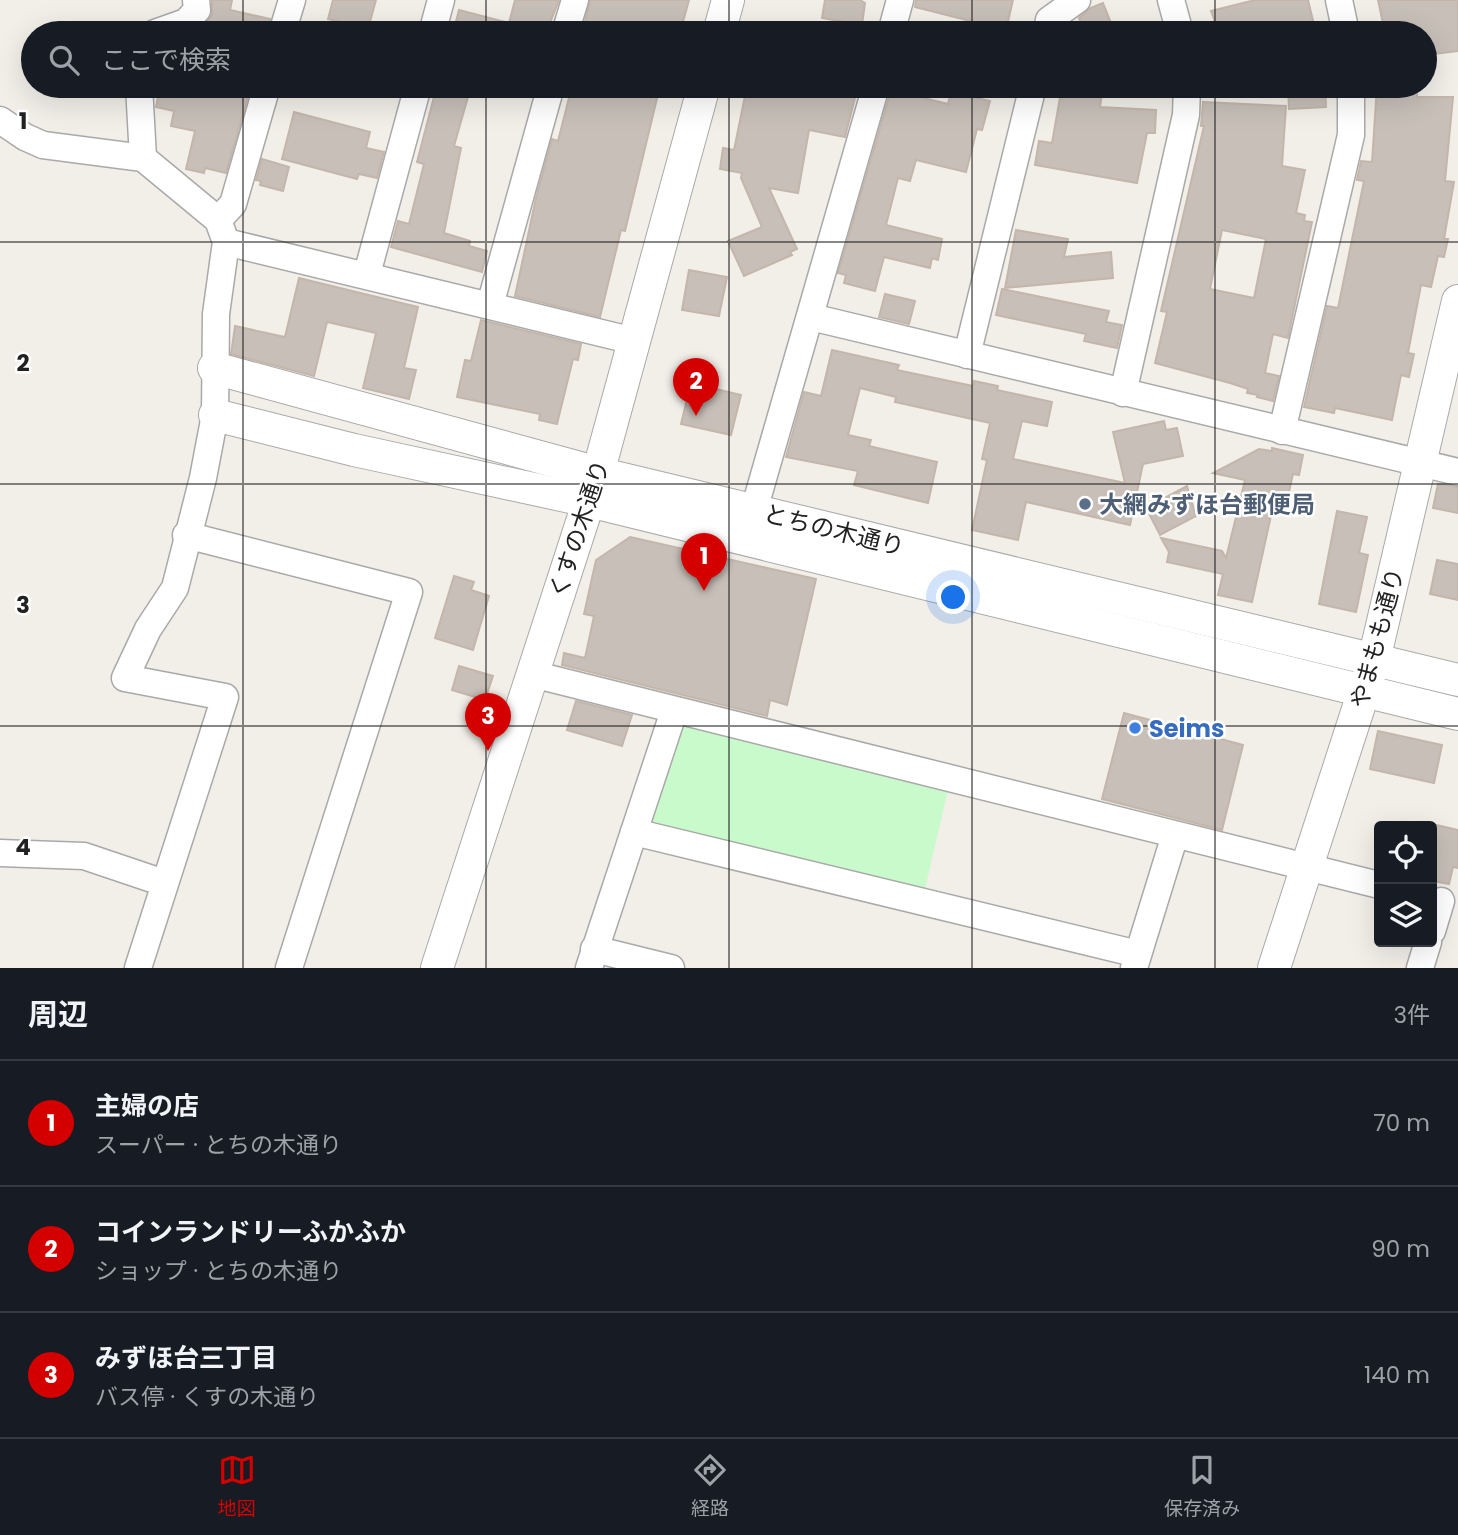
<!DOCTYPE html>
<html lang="ja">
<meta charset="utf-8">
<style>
body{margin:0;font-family:Poppins,"Noto Sans JP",sans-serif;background:#20242c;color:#f1f3f6}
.controls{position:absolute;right:21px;bottom:21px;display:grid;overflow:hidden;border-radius:7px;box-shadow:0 7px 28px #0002}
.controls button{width:63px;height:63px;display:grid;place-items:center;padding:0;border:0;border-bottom:2px solid #363941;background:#171b24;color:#f1f3f6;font:35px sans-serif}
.you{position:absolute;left:954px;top:598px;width:24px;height:24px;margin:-18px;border:5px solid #fff;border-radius:50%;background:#1a73e8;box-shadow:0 0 0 10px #1a73e833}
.badge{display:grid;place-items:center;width:46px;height:46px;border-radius:50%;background:#d40000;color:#fff;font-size:23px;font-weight:700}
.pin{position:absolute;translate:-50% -58px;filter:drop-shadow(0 2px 4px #0008)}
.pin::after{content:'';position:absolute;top:37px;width:24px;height:21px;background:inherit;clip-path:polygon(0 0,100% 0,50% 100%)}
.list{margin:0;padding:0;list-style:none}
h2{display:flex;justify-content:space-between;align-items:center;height:91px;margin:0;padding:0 28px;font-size:30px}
h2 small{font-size:23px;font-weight:400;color:#9ea1a6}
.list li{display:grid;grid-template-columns:46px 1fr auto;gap:21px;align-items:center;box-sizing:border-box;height:126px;padding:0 28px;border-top:2px solid #363941}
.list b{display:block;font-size:26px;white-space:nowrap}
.list p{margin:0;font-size:23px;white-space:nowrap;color:#9ea1a6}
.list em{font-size:23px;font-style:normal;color:#9ea1a6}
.icon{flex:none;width:38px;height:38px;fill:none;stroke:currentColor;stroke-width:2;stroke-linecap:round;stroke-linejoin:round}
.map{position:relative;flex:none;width:1458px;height:968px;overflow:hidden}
.search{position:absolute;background:#171b24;box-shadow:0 7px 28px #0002;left:21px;right:21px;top:21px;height:77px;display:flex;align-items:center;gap:18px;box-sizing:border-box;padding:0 24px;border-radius:38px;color:#9ea1a6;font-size:26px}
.sheet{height:469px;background:#171b24}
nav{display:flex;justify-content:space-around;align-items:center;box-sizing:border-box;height:98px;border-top:2px solid #363941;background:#171b24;font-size:19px;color:#9ea1a6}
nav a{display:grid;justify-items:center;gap:4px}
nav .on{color:#d40000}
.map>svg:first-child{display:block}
</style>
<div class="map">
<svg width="1458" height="968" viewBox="0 0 1458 968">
<rect width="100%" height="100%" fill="#f2efe9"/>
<path fill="#c8facc" d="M683,720l266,66 -24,103 -276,-66z"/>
<g fill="#c7bfb8" stroke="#c4b6ab" stroke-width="2" fill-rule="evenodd">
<path d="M212,0h20l-2,10 40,9 -3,14h-70l15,-18z"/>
<path d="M333,0h43l-8,29 -40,-10z"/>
<path d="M515,0h44l-13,33h-93l6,-23 50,13z"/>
<path d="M590,0h99l-9,33h-87l-10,-3z"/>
<path d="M825,0h35l5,3 -3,22 -40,-7z"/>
<path d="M916,0h97l-7,30 -91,-23z"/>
<path d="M1255,0h53l8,33h-92l-1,-4 -5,1 -7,-19z"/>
<path d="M1378,0h80v51l-33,4v-22h-40z"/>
<path d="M1103,3l12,30h-30l-6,-15 11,-10z"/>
<path d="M160,86h91l-25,87 -21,-5 -1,5 -18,-4 9,-38 -24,-5 3,-15 -18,-4z"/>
<path d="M572,86h88l-35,145 -4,-1 -21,87 -85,-21 21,-98 16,-59 6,2z"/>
<path d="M747,86h111l-13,51 -36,-7 -11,63 -29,-5 28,61 -7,3 2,3 -48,21 -16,-35 34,-14 -21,-49 1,-5 -22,-4 3,-21 11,2z"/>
<path d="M1062,86h41l-3,21 56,3 -1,23h-8l-10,50 -102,-18 4,-24 13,2z"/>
<path d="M1288,86h37l1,21 -37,2z"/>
<path d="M1377,86h40v11h36l-8,84 9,1 -10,57h4l-4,18 -6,-1 -7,31 -10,-2 -13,68 6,1 -5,23 -8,-2 -9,45 -57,-12 -1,5 -30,-6 23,-101 11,2 26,-127 -7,-1 4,-19 11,1z"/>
<path d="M436,89l32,8 -14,49 7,2 -17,85 26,8 -1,5 18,5 -5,21 -91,-25 7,-26 11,3 15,-60 -7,-2z"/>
<path d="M891,90l57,14 3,-12 39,9 -8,29 -5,-1 -11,43 -50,-12 -6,21 -12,-3 -12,47 56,14 -4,21 -6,-2 -2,10 -46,-11 -9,34 -31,-8 2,-8 -8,-2z"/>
<path d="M1203,102l83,4 -4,60 23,4 -9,43 9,2 -1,6 8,1 -24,116 -15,-4 -8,39 14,3 -6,25 -16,-4 1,-2 -11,-2 1,-4 -18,-6 -75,-20 12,-51 -6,-1 43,-185h-3zM1222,230l44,9 -12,59 -44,-9z"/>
<path d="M294,112l76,20 -4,16 18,4 -7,26 -18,-4 -2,5 -75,-20z"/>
<path d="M262,159l27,8 -6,24 -23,-6 1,-4 -5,-1z"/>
<path d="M1016,230l52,9 -4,18 47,-5 2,26 -108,10z"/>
<path d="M689,270l38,7 -8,39 -37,-6z"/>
<path d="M299,278l119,29 -14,61 12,2 -7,29 -46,-11 13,-55 -49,-11 -13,54 -83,-22 4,-28 50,11z"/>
<path d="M1002,289l107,22 -3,11 16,3 -5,23 -33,-7 2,-7 -90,-19z"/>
<path d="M885,294l30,7 -6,23 -30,-7z"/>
<path d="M481,320l100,24 -3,16 -5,-1 -16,65 -18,-4 1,-6 -83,-17 8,-37 6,1z"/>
<path d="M832,350l67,15 -2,5 76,16 1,-5 24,5 -1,4 55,12 -5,24 -25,-5 -9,38 112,24 -12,-51 51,-11 2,9 11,-2 6,28 -40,8 -13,61 -104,-23 -8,38 -46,-10 15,-70 -5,-1 8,-36 -95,-21 1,-5 -36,-9 -12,47 23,5 -2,6 68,16 -9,41 -74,-18 4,-14 -72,-14 18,-65 17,4z"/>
<path d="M691,383l50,12 -10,40 -50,-11z"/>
<path d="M1272,448l31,7 -4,20 -6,-1 -7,31 -12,-3 -22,100 -34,-7 5,-21 -56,-12 2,-10 -8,-14 61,13 4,7 19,-78 -32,-7 46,-24 13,2z"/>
<path d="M1438,484l20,3v26l-25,-5z"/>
<path d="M1187,486l9,30 -36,19 -14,-27z"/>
<path d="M1337,511l30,6 -8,36 9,2 -12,57 -37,-8z"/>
<path d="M630,537l186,42 -29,126 -17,-5 -3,16 -205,-51 2,-12 21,5 9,-42 -10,-2 12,-54z"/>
<path d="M1437,560l21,4v36l-28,-6z"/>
<path d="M454,576l20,6 -3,8 18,6 -16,54 -38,-12z"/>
<path d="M459,666l34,10 -8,24 -33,-10z"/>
<path d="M576,701l56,14 -10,31 -55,-16z"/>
<path d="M1124,713l119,32 -21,85 -120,-31z"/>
<path d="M1378,731l64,14 -8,38 -64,-14z"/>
<path d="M1432,824l26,6v38l-5,-1 -4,17 -17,-3z"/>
</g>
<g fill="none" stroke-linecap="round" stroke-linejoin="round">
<g stroke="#a9a9a9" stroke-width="29">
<g id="minor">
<path d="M1171,0l9,33"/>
<path d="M1339,0l7,33"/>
<path d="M155,33l31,-11 11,-12 -1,-10"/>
<path d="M282,33l10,-33"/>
<path d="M432,33l9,-33"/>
<path d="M565,33l10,-33"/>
<path d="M891,33l9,-33"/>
<path d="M1046,33l3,-13 28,-20"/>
<path d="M139,86l4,72"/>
<path d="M0,120l25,17 18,8 100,13 75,62 8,22 -10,72 -1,101 -12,63 -28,110 -27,41 -23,49 100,19 -87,271"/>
<path d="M218,220l15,-16 34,-118"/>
<path d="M226,242l408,99"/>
<path d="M367,274l51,-188"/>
<path d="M490,305l61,-219"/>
<path d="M811,317l647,155"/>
<path d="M967,355l66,-269"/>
<path d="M1123,393l63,-278 1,-29"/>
<path d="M1282,431l69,-296v-49"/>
<path d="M754,510l122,-424"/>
<path d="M186,535l223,57 -120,376"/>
<path d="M532,674l847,211"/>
<path d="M634,832l504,122"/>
<path d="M0,853l84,3 80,27"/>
<path d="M1432,931l9,-30"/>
<path d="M594,949l77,19"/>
<path d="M589,968l85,-257"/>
<path d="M1134,968l41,-133"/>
<path d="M1420,968l8,-26"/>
</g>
</g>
<g stroke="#a9a9a9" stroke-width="34">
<g id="tertiary">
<path d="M719,33l9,-33"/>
<path d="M214,368l384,105 860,207"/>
<path d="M215,415l139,35 235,51 869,213"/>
<path d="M437,968l161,-495 106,-387"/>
<path d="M1274,968l100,-308 84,-359"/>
</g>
</g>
<use href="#minor" stroke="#fff" stroke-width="26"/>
<use href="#tertiary" stroke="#fff" stroke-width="32"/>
</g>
<path fill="none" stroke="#222" stroke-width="2" stroke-opacity="0.55" d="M243,0v33M486,0v33M729,0v33M972,0v33M1215,0v33M243,86v882M486,86v882M729,86v882M972,86v882M1215,86v882M0,242h1458M0,484h1458M0,726h1458"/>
<circle fill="#5c6f8a" stroke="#fff" stroke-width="2.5" cx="1085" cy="504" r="7"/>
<circle fill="#3f7fe0" stroke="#fff" stroke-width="2.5" cx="1135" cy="728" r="7"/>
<g text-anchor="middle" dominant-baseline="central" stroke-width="5" stroke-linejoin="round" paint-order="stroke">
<g font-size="24" font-weight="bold" fill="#4e5e75" stroke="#fff" text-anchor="start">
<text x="1099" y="504">大網みずほ台郵便局</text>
</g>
<g font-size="24" fill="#222" stroke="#fff">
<text transform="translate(579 529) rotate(-72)">くすの木通り</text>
<text transform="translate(834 530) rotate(14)">とちの木通り</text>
<text transform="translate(1377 638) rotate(-75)">やまもも通り</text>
</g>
<g font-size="24" font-weight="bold" fill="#366cbe" stroke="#fff" text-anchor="start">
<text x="1149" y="728">Seims</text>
</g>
</g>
<g font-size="23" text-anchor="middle" font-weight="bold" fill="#222" stroke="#fff" stroke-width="5" stroke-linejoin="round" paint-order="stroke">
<text x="23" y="129">1</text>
<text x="23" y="371">2</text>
<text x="23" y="613">3</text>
<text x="23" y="855">4</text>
</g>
</svg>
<div class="controls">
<button><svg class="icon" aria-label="locate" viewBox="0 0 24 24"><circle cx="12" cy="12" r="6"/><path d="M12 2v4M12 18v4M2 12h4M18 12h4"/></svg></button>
<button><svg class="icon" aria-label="layers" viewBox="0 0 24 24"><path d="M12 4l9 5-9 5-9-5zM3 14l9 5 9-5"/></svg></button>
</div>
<div class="you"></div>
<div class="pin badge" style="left:704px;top:591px">1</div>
<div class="pin badge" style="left:696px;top:416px">2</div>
<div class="pin badge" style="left:488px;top:751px">3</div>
<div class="search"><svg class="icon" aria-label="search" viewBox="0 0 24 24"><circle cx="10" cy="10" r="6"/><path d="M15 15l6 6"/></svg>ここで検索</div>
</div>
<section class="sheet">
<h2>周辺<small>3件</small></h2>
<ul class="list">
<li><span class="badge">1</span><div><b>主婦の店</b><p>スーパー · とちの木通り</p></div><em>70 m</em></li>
<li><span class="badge">2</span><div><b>コインランドリーふかふか</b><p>ショップ · とちの木通り</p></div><em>90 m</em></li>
<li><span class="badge">3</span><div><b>みずほ台三丁目</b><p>バス停 · くすの木通り</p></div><em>140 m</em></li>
</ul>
</section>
<nav>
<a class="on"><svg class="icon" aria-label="map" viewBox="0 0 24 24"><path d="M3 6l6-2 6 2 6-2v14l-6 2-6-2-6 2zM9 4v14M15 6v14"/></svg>地図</a>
<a><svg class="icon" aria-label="directions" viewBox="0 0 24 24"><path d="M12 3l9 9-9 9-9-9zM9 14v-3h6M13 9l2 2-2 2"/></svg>経路</a>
<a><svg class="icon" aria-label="saved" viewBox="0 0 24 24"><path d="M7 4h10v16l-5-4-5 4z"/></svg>保存済み</a>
</nav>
